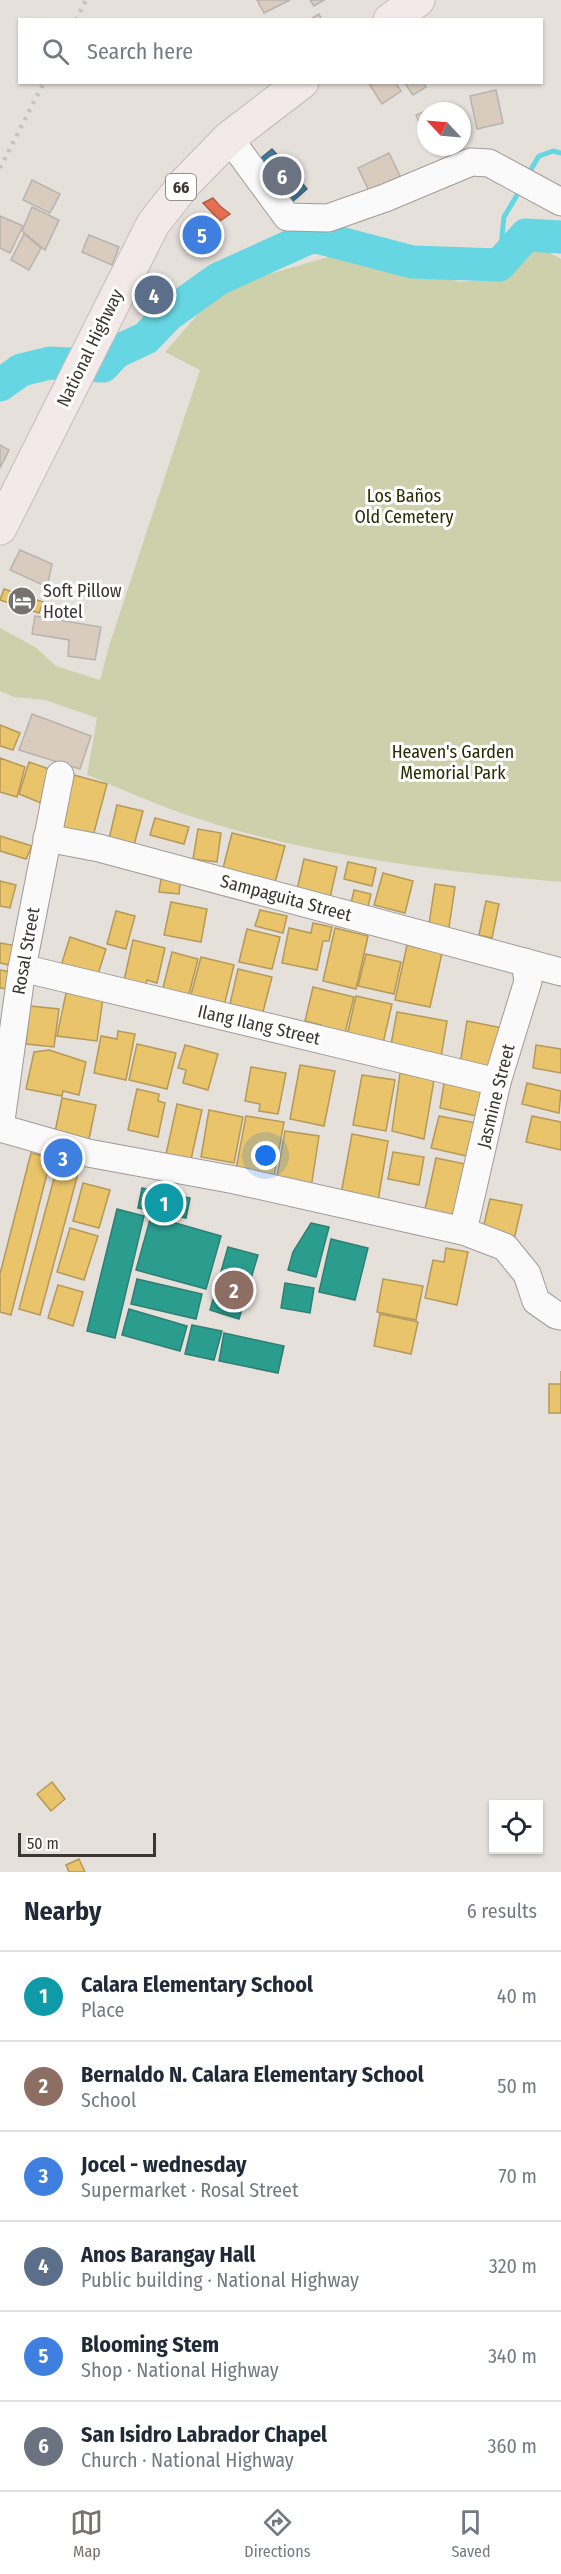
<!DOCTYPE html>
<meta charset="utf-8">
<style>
body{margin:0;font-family:"Fira Sans Condensed",sans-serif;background:#f6f6f7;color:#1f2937}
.controls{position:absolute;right:18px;bottom:18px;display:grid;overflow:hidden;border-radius:0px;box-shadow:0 2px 4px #0004}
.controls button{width:54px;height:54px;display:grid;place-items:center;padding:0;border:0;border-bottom:2px solid #e0e1e3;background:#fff;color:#1f2937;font:30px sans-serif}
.compass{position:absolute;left:417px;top:102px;width:54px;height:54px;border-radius:50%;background:#fff;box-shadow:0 2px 4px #0004;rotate:296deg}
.scale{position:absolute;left:18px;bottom:15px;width:138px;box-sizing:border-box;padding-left:6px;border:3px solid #3b3632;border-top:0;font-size:16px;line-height:21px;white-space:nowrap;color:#3b3632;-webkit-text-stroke:4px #fff;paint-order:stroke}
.you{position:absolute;left:266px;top:1156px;width:21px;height:21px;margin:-15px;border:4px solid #fff;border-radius:50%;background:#1a73e8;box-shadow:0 0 0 9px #1a73e833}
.badge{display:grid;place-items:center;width:39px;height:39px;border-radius:50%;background:#77726d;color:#fff;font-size:20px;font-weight:700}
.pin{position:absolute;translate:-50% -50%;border:3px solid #fff;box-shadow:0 2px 6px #0006}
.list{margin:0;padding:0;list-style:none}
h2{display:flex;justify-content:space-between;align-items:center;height:78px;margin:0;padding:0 24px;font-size:26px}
h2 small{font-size:20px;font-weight:400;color:#747a83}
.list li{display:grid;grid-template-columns:39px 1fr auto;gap:18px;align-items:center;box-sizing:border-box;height:90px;padding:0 24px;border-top:2px solid #e0e1e3}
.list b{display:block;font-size:22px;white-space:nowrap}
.list p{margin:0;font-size:20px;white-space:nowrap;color:#747a83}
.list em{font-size:20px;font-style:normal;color:#747a83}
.icon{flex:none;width:33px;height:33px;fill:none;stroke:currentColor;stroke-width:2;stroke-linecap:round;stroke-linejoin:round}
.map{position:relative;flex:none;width:561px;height:1872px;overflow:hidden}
.search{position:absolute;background:#fff;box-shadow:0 2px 4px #0004;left:18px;right:18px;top:18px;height:66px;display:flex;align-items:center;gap:15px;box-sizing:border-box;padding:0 21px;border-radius:0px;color:#747a83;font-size:22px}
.sheet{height:618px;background:#fff}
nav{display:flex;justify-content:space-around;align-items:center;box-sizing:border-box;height:84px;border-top:2px solid #e0e1e3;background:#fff;font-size:16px;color:#747a83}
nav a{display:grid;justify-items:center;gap:3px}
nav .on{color:#77726d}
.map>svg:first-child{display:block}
</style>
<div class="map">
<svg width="561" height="1872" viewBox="0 0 561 1872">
<rect width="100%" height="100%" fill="#e6e0db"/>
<path fill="#cdd1ab" d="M532,243l29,16v623c-121,-11 -243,-25 -359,-62 -39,-12 -77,-30 -115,-45l10,-57 -52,-18 -31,-3 -14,-6v-63l35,19 21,19 44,14 10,-37 90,-273 -35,-18 56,-64 114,-33 127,27 35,-4z"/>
<g fill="#e9c46a" stroke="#b59959" stroke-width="1.5">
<path d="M4,589l39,13 -4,11 -39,-13z"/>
<path d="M0,725l20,8 -7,17 -13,-4z"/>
<path d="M0,758l25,9 -8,30 -17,-5z"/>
<path d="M29,762l20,7 -8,34 -22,-9z"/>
<path d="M74,775l33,9 -14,52 -32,-8z"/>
<path d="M117,805l26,6 -9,34 -25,-6z"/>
<path d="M155,818l34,9 -5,17 -34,-9z"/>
<path d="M198,829l23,4 -4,29 -24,-3z"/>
<path d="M232,833l53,13 -11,40 -52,-14z"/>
<path d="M0,836l32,10 -6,13 -26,-8z"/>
<path d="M304,859l33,8 -8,35 -33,-8z"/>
<path d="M348,862l28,6 -4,18 -28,-7z"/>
<path d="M162,873l19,2 -2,19 -20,-2z"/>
<path d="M383,873l30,8 -8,32 -31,-8z"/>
<path d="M0,881l16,4 -6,23 -10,-2z"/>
<path d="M435,884l20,3 -7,47 -20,-3z"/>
<path d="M354,890l17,4 -4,17 -17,-3z"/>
<path d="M486,901l13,3 -7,34 -13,-3z"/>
<path d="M171,902l36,7 -6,33 -37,-7z"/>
<path d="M260,910l27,6 -4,17 -28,-7z"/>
<path d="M116,911l19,5 -9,33 -19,-5z"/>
<path d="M313,923l19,4 -3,14h-6l-6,29 -35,-7 7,-35 22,5z"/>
<path d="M335,928l33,8 -12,53 -33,-8z"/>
<path d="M247,929l33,8 -8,32 -33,-7z"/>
<path d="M70,937l36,12 -10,31 -36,-11z"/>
<path d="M133,940l32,8 -8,35 -10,-3 -3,10 -21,-5z"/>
<path d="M0,943l18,3 -4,20 -14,-3z"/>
<path d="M407,945l35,8 -12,54 -35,-7z"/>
<path d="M172,952l26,7 -10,39 -26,-6z"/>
<path d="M366,954l35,8 -7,32 -36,-8z"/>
<path d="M201,957l33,8 -12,49 -34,-8z"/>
<path d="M238,969l34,8 -9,35 -33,-8z"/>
<path d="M0,970l17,3 -3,17 -14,-2z"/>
<path d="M313,987l41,10 -10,40 -24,-6 1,-6 -16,-4z"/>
<path d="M66,993l37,5 -6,43 -40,-5z"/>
<path d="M356,996l36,8 -11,48 -34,-16z"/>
<path d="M30,1006l29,3 -5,38 -28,-3z"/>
<path d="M397,1012l50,9 -7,42 -51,-8z"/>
<path d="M467,1021l36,7 -7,43 -36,-7z"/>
<path d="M118,1031l17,3 -9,46 -32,-7 7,-37 16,3z"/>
<path d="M137,1044l39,9 -9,36 -38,-9z"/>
<path d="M185,1045l33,9 -10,36 -25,-7 3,-13 -8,-2z"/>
<path d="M536,1045l25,4v24l-28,-5z"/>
<path d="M49,1050l37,12 -7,33 -16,-4 -1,5 -36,-7 8,-37z"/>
<path d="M300,1065l35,6 -11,55 -34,-7z"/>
<path d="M251,1067l35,6 -8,41 -19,-3 1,-7 -15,-3z"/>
<path d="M400,1073l34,7 -10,59 -32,-8z"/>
<path d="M362,1075l33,5 -9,51 -33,-6z"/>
<path d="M445,1077l45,9 -9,31 -41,-9z"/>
<path d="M527,1083l34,8 -2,22 -37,-9z"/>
<path d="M137,1089l22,5 -1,7 7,2 -7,34 -30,-7z"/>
<path d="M62,1098l34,7 -7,34 -34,-7z"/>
<path d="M177,1104l25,6 -12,54 -25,-5z"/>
<path d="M209,1110l34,7 -9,46 -33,-6z"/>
<path d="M246,1116l38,6 -10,54 -38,-7z"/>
<path d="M439,1116l43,8 -7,34 -44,-10z"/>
<path d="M532,1116l29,6v28l-35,-8z"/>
<path d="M285,1131l34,5 -8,52 -35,-6z"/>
<path d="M352,1134l36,7 -10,60 -37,-7z"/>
<path d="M393,1152l31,5 -5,28 -31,-6z"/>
<path d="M31,1153l20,5 -40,157 -11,-3v-38z"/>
<path d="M436,1158l39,8 -12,56 -39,-8z"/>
<path d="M59,1160l21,6 -40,149 -21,-6z"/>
<path d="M83,1183l27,7 -11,38 -26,-7z"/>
<path d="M490,1199l32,6 -9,39 -32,-7z"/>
<path d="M70,1228l28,8 -14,44 -27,-8z"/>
<path d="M446,1248l22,4 -11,53 -32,-7 8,-38 11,2z"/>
<path d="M383,1279l40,7 -7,34 -39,-8z"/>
<path d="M58,1285l25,7 -10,34 -25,-8z"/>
<path d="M380,1314l38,8 -7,32 -37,-8z"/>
<path d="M561,1371v42h-12v-29h12z"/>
<path d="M52,1782l13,17 -14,12 -14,-17z"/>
<path d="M79,1859l6,13h-16l-3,-7z"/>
</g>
<path fill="#e76f51" stroke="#b35e48" stroke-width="1.5" d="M213,198l7,8 10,8 -10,7 -17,-18z"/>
<g fill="#2a9d8f" stroke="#2f7e73" stroke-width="1.5">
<path d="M142,1188l48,10 -4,20 -48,-10z"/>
<path d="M117,1209l27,7 -29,122 -28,-7z"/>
<path d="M151,1216l70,20 -15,53 -70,-19z"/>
<path d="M311,1223l18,4 -13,50 -28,-7 5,-18z"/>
<path d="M331,1239l37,9 -13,52 -36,-8z"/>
<path d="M228,1247l30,8 -19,64 -29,-9z"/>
<path d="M137,1279l65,15 -6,25 -65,-15z"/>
<path d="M285,1283l29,5 -4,25 -29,-5z"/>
<path d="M129,1309l58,17 -7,25 -58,-16z"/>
<path d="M192,1325l30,6 -8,29 -29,-6z"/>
<path d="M224,1333l60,13 -6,27 -59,-12z"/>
</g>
<g fill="#457b9d" stroke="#42667d" stroke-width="1.5">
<path d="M272,149l35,40 -16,14 -35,-41z"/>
<path d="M145,284l23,12 -6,10 -22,-12z"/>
</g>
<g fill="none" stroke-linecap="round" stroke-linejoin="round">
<g stroke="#66d6e2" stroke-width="5">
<path d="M527,176l12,-20 14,-5 8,2"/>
<path d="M499,265l5,-48 16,-27"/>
</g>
<path stroke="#66d6e2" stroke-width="33" d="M0,385l21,-15 29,-7 53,3 13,-14 30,-14 22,-23 50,-36 95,-43 99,26 87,3 27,-30 35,2"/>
</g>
<g fill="#d9cbbe" stroke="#b8b3af" stroke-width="1.5">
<path d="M257,0h33l-26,13z"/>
<path d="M310,0h14l-10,6z"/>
<path d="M319,14l3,6h-13z"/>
<path d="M368,82h27l6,9 -19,13z"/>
<path d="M404,82h19l3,5 -13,8z"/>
<path d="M496,90l7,33 -26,6 -7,-33z"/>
<path d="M444,104l2,7h-19z"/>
<path d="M426,111v28l-10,-24z"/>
<path d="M389,153l13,27 -31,15 -13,-27z"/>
<path d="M32,180l28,14 -10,19 -27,-13z"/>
<path d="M32,207l27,13 -14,30 -23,-19z"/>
<path d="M0,216l23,10 -13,27 -10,-5z"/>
<path d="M24,234l17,14 -12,22 -18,-10z"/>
<path d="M89,235l30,12 -7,18 -30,-13z"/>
<path d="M0,445l9,5 -9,18z"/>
<path d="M20,550l32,14 -5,23 -37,-17z"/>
<path d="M35,616l66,11 -6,33 -27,-4 1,-16 -37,-6z"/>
<path d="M32,714l59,22 -11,33 -61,-19z"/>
</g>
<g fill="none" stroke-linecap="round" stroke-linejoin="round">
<g stroke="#a09b97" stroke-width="29">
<g id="minor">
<path d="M229,138l58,79 41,1 57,-20 86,-36 18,1 72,39"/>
<path d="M47,838l52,10 462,124"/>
<path d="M22,968l475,114"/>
<path d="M0,1128l88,25 147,27 228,51 42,16 22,27 9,27 20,14 5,1"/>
<path d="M0,1128l22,-160 38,-193"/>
<path d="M463,1231l34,-149 31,-101 -3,-19"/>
</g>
</g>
<g stroke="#c0bdba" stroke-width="35">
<g id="major">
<path d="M390,20l28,-20"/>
<path d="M0,528l153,-304 33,-42 43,-44 73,-56"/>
</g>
</g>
<use href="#minor" stroke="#fbfafa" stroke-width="27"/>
<use href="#major" stroke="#f3e9e9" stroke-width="33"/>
<g stroke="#c5c3c2" stroke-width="4.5" stroke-dasharray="3 6" stroke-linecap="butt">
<path d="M76,20l10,-20"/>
<path d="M0,168l44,-86"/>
</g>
</g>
<defs>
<g id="hotel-disc" transform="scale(1.5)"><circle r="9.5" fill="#77726d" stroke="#fff"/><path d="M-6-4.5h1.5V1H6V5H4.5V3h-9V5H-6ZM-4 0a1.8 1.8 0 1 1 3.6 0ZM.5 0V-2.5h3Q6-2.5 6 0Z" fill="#fff"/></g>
</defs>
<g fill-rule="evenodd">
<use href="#hotel-disc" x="22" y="601"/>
</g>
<g text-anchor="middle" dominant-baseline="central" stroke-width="6" stroke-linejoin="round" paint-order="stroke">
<rect fill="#fff" stroke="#767270" stroke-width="1.5" x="166" y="174" width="30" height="26" rx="4.5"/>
<g font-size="16" font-weight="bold" fill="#3b3632">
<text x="181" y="187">66</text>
</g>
<g font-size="18" fill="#3b3632" stroke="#fff">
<text transform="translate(90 348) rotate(-64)">National Highway</text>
<text transform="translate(286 898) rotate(15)">Sampaguita Street</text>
<text transform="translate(26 951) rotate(-80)">Rosal Street</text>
<text transform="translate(259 1025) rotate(13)">Ilang Ilang Street</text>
<text transform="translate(496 1096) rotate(-76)">Jasmine Street</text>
</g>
<g font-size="18" fill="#272d02" stroke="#fff">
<text x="404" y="496">Los Baños<tspan x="404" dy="21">Old Cemetery</tspan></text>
<text x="453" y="752">Heaven's Garden<tspan x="453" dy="21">Memorial Park</tspan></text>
</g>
<g font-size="18" fill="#3b3632" stroke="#fff" text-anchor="start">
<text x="43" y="591">Soft Pillow<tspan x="43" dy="21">Hotel</tspan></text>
</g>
</g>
</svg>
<div class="controls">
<button><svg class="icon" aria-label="locate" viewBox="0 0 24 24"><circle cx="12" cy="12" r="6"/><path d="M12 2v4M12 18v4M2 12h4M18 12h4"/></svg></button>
</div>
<svg class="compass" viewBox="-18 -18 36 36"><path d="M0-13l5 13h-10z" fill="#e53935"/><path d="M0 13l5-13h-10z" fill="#747a83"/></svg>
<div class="scale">50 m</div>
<div class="you"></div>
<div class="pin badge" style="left:164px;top:1203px;background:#0f9aa8">1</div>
<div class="pin badge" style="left:234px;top:1290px;background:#8d6e63">2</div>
<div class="pin badge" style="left:63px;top:1158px;background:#3f7fe0">3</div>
<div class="pin badge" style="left:154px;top:295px;background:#5c6f8a">4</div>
<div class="pin badge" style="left:202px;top:235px;background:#3f7fe0">5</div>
<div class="pin badge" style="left:282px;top:176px;background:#6b7280">6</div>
<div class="search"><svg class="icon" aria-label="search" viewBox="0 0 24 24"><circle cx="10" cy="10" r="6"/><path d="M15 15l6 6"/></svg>Search here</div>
</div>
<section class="sheet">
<h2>Nearby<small>6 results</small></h2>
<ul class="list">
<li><span class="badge" style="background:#0f9aa8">1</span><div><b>Calara Elementary School</b><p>Place</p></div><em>40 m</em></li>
<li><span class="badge" style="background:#8d6e63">2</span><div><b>Bernaldo N. Calara Elementary School</b><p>School</p></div><em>50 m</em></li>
<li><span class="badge" style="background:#3f7fe0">3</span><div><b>Jocel - wednesday</b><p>Supermarket · Rosal Street</p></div><em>70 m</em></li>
<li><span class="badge" style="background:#5c6f8a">4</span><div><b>Anos Barangay Hall</b><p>Public building · National Highway</p></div><em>320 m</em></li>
<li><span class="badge" style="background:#3f7fe0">5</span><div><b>Blooming Stem</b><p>Shop · National Highway</p></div><em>340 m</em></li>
<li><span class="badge" style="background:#6b7280">6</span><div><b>San Isidro Labrador Chapel</b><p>Church · National Highway</p></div><em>360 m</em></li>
</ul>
</section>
<nav>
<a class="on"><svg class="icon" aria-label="map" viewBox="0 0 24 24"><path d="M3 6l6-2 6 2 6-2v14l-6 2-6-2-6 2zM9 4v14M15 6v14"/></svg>Map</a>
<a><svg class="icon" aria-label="directions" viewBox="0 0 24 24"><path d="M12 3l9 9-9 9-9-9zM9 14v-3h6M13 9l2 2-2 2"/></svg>Directions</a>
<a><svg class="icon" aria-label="saved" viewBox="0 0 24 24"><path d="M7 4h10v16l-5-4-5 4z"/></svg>Saved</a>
</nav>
